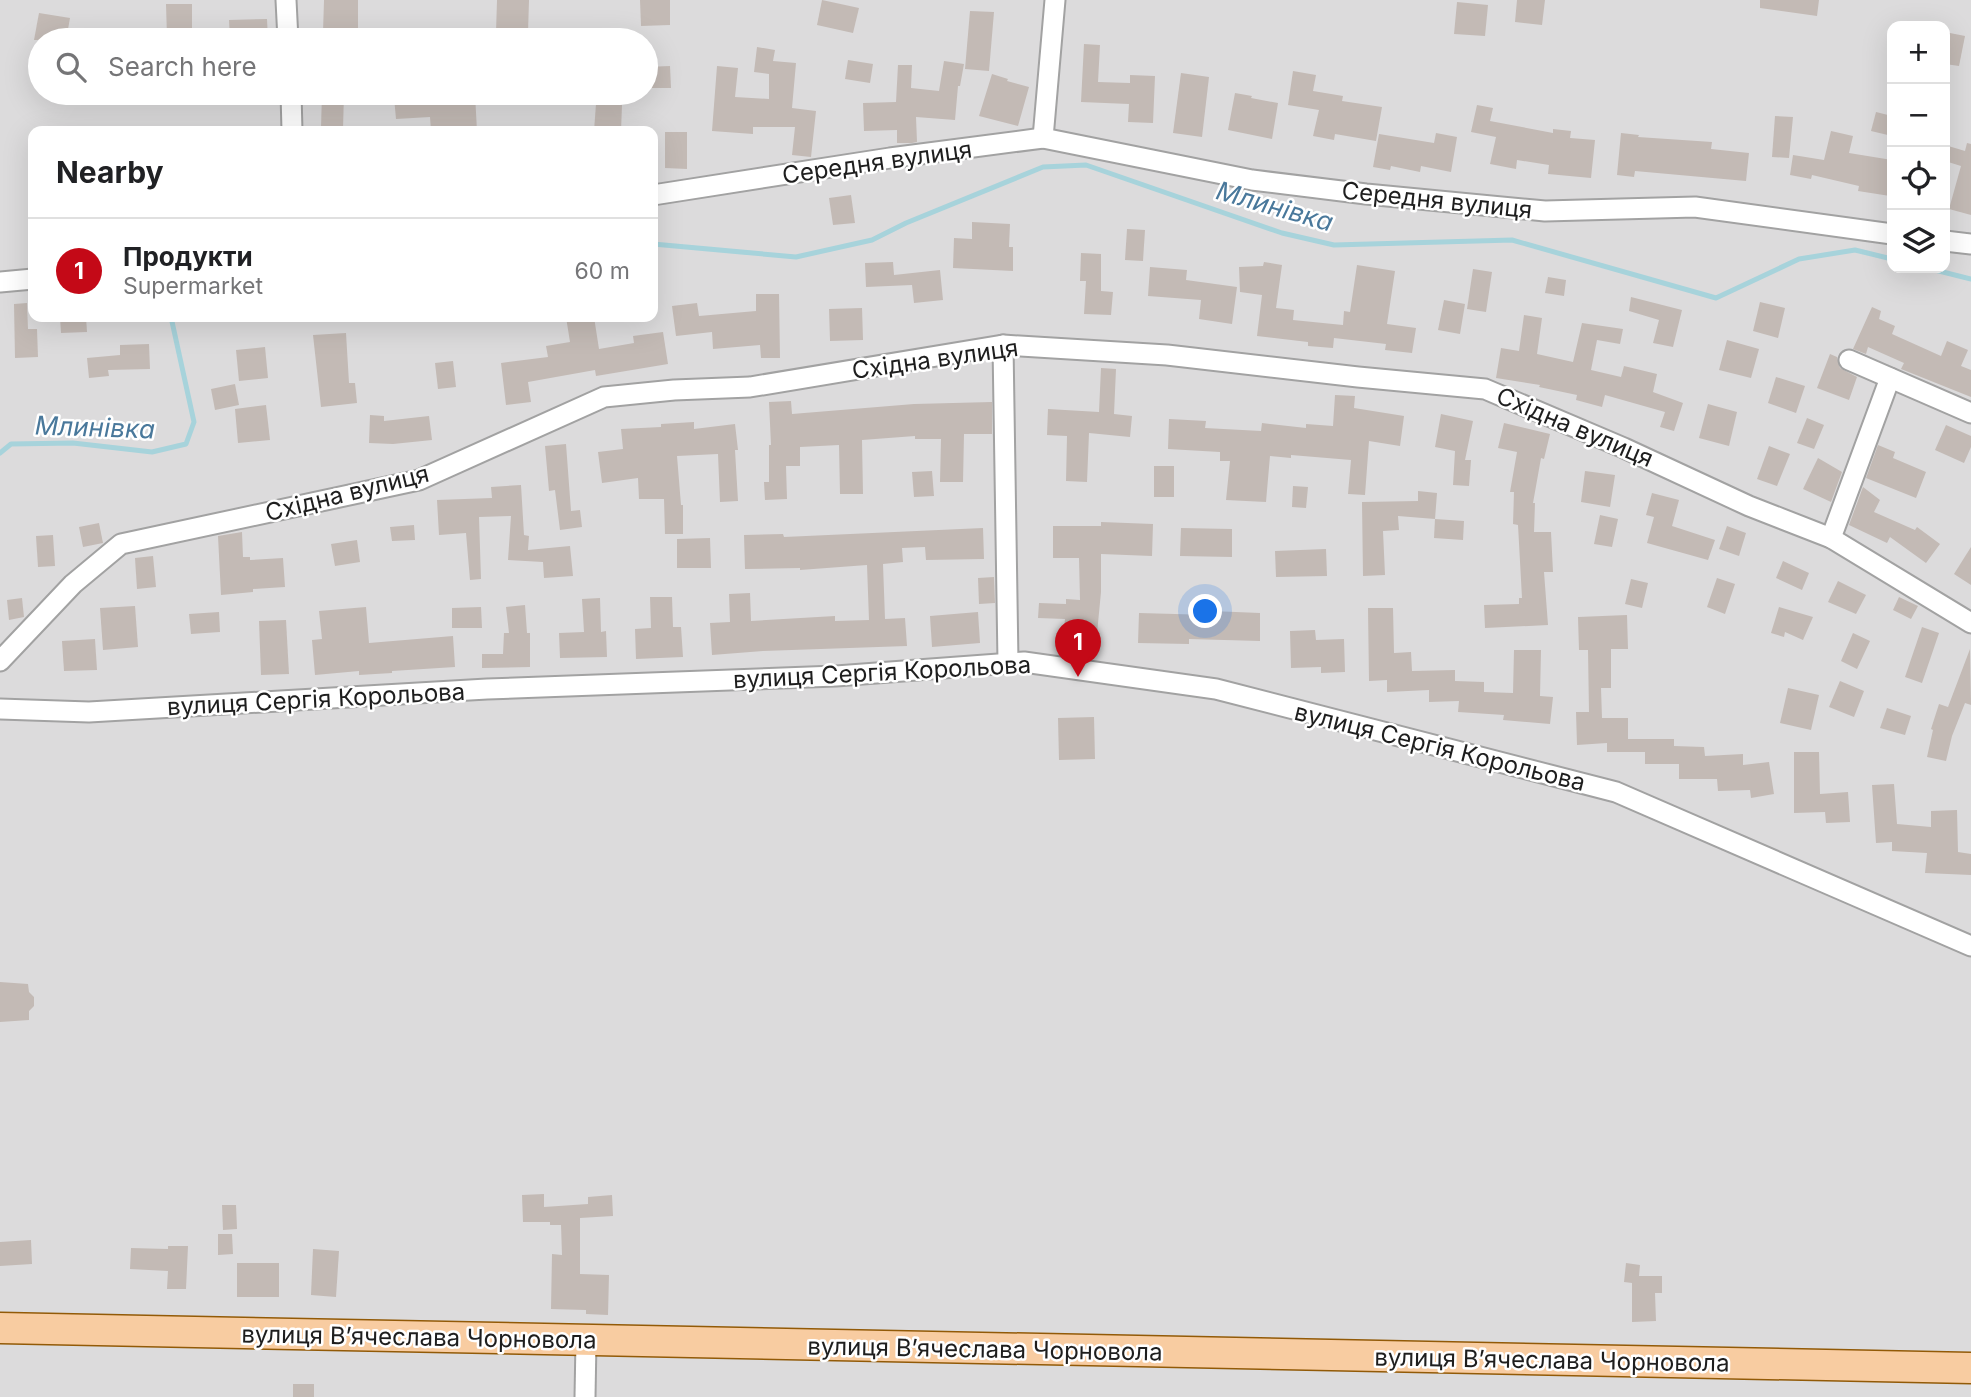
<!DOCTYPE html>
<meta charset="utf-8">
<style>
body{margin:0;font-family:Inter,sans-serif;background:#f2f2f2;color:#202124}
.controls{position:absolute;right:21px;top:21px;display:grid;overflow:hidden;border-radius:14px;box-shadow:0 7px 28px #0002}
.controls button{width:63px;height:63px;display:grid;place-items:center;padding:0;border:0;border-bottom:2px solid #e0e0e0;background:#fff;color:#202124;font:35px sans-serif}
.you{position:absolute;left:1206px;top:612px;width:24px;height:24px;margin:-18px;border:5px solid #fff;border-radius:50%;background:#1a73e8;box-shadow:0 0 0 10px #1a73e833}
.badge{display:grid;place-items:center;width:46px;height:46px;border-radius:50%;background:#c40917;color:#fff;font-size:23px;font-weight:700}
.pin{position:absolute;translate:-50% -58px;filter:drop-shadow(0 2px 4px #0008)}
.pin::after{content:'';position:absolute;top:37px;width:24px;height:21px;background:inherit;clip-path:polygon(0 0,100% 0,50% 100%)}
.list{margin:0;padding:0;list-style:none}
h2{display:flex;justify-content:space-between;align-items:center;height:91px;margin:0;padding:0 28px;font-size:30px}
h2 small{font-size:23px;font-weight:400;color:#757577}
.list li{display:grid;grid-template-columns:46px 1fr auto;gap:21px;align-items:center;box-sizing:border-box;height:105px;padding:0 28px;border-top:2px solid #e0e0e0}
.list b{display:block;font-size:26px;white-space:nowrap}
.list p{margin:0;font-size:23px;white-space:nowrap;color:#757577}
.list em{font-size:23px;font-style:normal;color:#757577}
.icon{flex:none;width:38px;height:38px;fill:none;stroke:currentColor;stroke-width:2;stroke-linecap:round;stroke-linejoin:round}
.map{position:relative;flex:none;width:1971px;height:1397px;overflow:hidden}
.search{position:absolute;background:#fff;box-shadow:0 7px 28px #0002;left:28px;top:28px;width:630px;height:77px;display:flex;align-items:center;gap:18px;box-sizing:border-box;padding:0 24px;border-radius:38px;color:#757577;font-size:26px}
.panel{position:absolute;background:#fff;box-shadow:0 7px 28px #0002;left:28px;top:126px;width:630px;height:196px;border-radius:14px}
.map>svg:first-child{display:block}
</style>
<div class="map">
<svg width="1971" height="1397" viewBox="0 0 1971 1397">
<rect width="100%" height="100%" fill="#efebe5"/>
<path fill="#dcdbdc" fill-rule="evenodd" d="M0,0h1971v1397h-1971zM1892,26h53v242h-53zM40,40h606v53h-606zM33,131h620v186h-620z"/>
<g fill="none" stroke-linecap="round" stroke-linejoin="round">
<g stroke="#a7d3db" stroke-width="5">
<path d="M653,244l143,13 76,-17 34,-17 137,-56 43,-2 196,68 52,12 178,-5 204,58 83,-39 56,-9 37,9"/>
<path d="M1927,268l44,11"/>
<path d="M0,453l11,-9 62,-1 79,9 34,-8 8,-22 -23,-105"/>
</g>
</g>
<g fill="#c3bab5">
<path d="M324,0h34v34l-35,-1z"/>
<path d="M497,0h32l-1,33 -32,-1z"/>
<path d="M640,0h30v25l-29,1z"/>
<path d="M822,0l37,8 -6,25 -36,-8z"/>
<path d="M1517,0h28l-3,25 -27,-3z"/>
<path d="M1760,0h59l-2,16 -57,-8z"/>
<path d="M1457,2l31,3 -3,31 -31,-2z"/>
<path d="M166,4h26v33h-25z"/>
<path d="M970,11l24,1 -5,59 -24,-2z"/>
<path d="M39,13l31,5 -4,22h-32z"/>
<path d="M267,19l1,21h-38l-1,-20z"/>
<path d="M1945,32l20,4 -6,30 -14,-2z"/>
<path d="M1084,44l16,1 -2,37 32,1v-8l25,1 -2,47 -25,-1 1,-18 -48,-2z"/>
<path d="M757,47l18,3 -2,11 23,2 -4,45 24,3 -5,46 -19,-2 3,-28h-42v7l-41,-3 5,-65 21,2 -3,29 34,2v-25l-15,-2z"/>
<path d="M848,60l25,4 -3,19 -25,-4z"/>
<path d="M944,61l20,3 -4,22h-2l-3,34 -39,-3 1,25 -5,1h-15v-13l-33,1 -1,-28 33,-1 2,-37h14l-1,23 28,3z"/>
<path d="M670,66l1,22h-25v-21z"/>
<path d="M1293,71l23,4 -3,16 30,5 -1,5 40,6 -6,34 -41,-7 -1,6 -21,-4 6,-26 -31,-5z"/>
<path d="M1181,73l28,4 -7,60 -29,-4z"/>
<path d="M992,74l16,5 -1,2 22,6 -11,39 -39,-10z"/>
<path d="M322,93h22l-1,36 -22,-1z"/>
<path d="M1235,93l17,3 -1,2 27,5 -6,36 -44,-9z"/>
<path d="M433,94h42l2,37h-46l-1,-14 -34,2 -2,-22z"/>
<path d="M596,104l26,1 -1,26h-27z"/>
<path d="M1477,105l16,3 -3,13 63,12v-4l18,2 -1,7 25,2 -4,38 -43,-4 1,-9 -32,-5 -1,9 -26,-5 6,-27 -25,-5z"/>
<path d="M1876,112l16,4v20l-21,-5z"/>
<path d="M1775,116l18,1 -4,41 -17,-1z"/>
<path d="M1831,131l22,5 -4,17 43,7 -2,36 -32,-5 1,-5 -47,-11 -1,4 -21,-4 3,-20 31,5z"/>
<path d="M665,132h22v37l-22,-1z"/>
<path d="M1436,133l21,4 -6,35 -30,-6 -1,6 -29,-6 -1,4 -17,-3 6,-33 55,9z"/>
<path d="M1621,133l18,2 -1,2 74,5 -1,7 38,4 -3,28 -111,-10 -1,6 -17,-2z"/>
<path d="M1967,143l4,1v71l-22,-6 12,-43 -16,-5v-16l20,6z"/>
<path d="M851,195l4,28 -22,2 -4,-27z"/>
<path d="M972,222l38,2 -1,23h4v24l-60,-3 1,-30 18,1z"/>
<path d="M1127,229l18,1 -2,31 -18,-1z"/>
<path d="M1081,253l20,1v37l12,1 -2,23 -27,-1 2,-33h-6z"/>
<path d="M893,262l1,13 46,-5 3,30 -29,3 -2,-18 -46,2 -1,-24z"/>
<path d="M1264,262l18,3 -6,43 18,2 -1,10 50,5 1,-14 6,1 7,-47 38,6 -8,53 29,4 -4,25 -27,-3 1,-6 -52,-6 -1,10 -25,-2v-4l-51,-6 5,-41 -22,-3 -1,-25 24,-1z"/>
<path d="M1150,267l37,3 -1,10 51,7 -5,37 -33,-5 2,-19 -53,-4z"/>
<path d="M1473,269l19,3 -6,40 -19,-3z"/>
<path d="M1548,277l18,3 -2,16 -19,-3z"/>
<path d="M756,294h23l1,64h-19l-1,-13 -47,4 -1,-17 -36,4 -4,-30 25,-3 2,13 57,-5z"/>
<path d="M1631,297l51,13 -9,37 -20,-4 6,-23 -30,-9z"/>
<path d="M1444,300l21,4 -5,30 -22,-4z"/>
<path d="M1760,302l25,6 -7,30 -25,-7z"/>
<path d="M27,303l1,26h9l1,28 -23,1 -1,-54z"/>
<path d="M1872,307l9,4 -2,8 16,7 -3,8 49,22 6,-15 21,9 -7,16 10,4v27l-70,-28 3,-6 -36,-16 -2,7 -13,-5z"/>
<path d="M862,308l1,32 -33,1 -1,-32z"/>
<path d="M1524,315l18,3 -5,36 36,8 9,-39 41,6 -3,15 -23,-4 -6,30 30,7 3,-11 33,8 -4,18 30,11 -9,28 -14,-4 5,-15 -60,-17 -3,12 -26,-7 1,-5 -38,-8 1,-2 -44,-7 5,-30 18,3z"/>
<path d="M60,317h26l1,15 -26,1z"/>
<path d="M566,317h28l5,32 35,-6 -1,-7 30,-4 5,32 -72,12 -1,-6 -67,12 3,20 -25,3 -5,-42 47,-6 -2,-11 24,-4z"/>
<path d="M346,333l3,50h6l2,20 -36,4 -8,-72z"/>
<path d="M1727,340l32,9 -8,29 -32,-8z"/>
<path d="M149,344l1,25 -42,1 1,6 -20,2 -2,-20 33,-3v-10z"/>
<path d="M265,347l3,31 -29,3 -3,-31z"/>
<path d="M1830,354l7,3 3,11 17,9 -8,23 -32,-12z"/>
<path d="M453,361l3,26 -18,2 -3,-26z"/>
<path d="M1101,368l15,1 -2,45 18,2 -2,21 -41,-4 -2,49 -21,-1 1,-45 -20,-1 1,-26 51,3z"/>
<path d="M1776,377l29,9 -9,27 -28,-10z"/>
<path d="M235,384l4,21 -24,5 -4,-21z"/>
<path d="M1335,395l20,1 -1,12 50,8 -4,30 -31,-5 -4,54 -17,-1 3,-34 -60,-5v3l-21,-2 -4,46 -40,-2 4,-39h-10v-9l-52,-3 1,-30 37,2 -1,7 56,3 1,-8 44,5v-4l27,2z"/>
<path d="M791,401l1,13 122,-10 78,-2v32h-28l-1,48h-23l1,-43h-26v-3l-53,4 1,54h-23l-1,-49 -39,2v19h-14l1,33 -22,1 -1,-18h5v-37h2l-2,-43z"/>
<path d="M1708,404l29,8 -8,34 -30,-8z"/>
<path d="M266,405l4,35 -32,3 -3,-34z"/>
<path d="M1441,414l32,7 -8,39h6l-2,26 -16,-1 2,-34 -20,-4z"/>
<path d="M370,415l14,1v5l45,-5 3,24 -39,4 -24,-1z"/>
<path d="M1807,418l17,7 -10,24 -17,-6z"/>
<path d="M694,422v7l41,-5 3,26h-3l3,51 -18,1 -2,-48 -41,2 4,49h2v29h-18l-1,-35h-25l-1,-21 -36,5 -4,-31 25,-3 -2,-20 40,-2v-3z"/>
<path d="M1504,423l46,11 -6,25 -3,-1 -8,45h2l-1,29h17l2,40h-9l4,53 -63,3 -1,-23 35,-1v-6h3l-4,-73 -5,-1 1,-32h-4l7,-40 -19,-4z"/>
<path d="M1946,425l25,11v11l-7,16 -29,-13z"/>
<path d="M566,444l5,67 9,-1 2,17 -22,3 -5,-40 -6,1 -4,-45z"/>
<path d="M1878,445l17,7 -2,6 33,14 -10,26 -50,-20z"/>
<path d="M1769,446l21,8 -13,32 -20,-7z"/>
<path d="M1818,458l24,14 -11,30 -28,-13z"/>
<rect x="1154" y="466" width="20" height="31"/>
<path d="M932,471l2,25 -20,1 -2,-25z"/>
<path d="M1585,471l30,4 -5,32 -29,-5z"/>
<path d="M521,485l3,50 5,1 -1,14 42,-4 3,30 -29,2 -1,-16 -35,-2 3,-44 -32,1 2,62 -11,1 -4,-47 -27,2 -2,-35 55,-2 -1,-11z"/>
<path d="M1293,486l15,1 -2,21 -14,-1z"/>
<path d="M1863,487l17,13 -6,12 41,18 2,-3 23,17 -14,19 -36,-26 -3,6 -38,-18z"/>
<path d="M1418,491l19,2 -2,26 -37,-3 1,14 -16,1 2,44 -22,1 -1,-74 56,-1z"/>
<path d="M1652,493l27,7 -7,26 43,14 -7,20 -61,-17 7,-26 -8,-2z"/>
<path d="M1600,515l18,4 -6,28 -18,-3z"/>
<path d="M1435,519l29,2 -1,19 -29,-2z"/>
<path d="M1101,522l52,2 -1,32 -51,-2v38l-5,52 -33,-2 2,-23 -27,-1 1,-15 27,1v-5l14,1 -1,-42h-26v-32h48z"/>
<path d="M99,523l4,20 -20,4 -4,-20z"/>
<path d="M414,525l1,15 -23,1 -2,-14z"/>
<path d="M1727,526l19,7 -7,23 -20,-7z"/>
<path d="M983,528l1,31 -58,1 -1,-13 -23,1 1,14 -20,2 2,55 20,-1 2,28 -144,5 -51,4 -2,-32 20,-1 -1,-28 21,-1 1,28 84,-5v5l34,-1 -2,-55 -67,5v-2l-55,1 -1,-34 39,-1 1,3z"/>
<path d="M1181,528l51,1v28l-52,-1z"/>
<path d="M242,532l1,25h7v3l33,-2 2,29 -32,2v3l-32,3 -3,-59z"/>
<path d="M53,535l2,31 -17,1 -2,-31z"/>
<path d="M710,538l1,30h-34v-29z"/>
<path d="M357,540l3,22 -25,4 -4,-22z"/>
<path d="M1971,547v38l-17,-11z"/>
<path d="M1326,549l1,27 -51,1 -1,-26z"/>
<path d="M153,556l3,31 -19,2 -2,-31z"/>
<path d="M1783,561l26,12 -7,17 -26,-12z"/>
<path d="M994,577l1,26 -16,1 -1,-26z"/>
<path d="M1717,578l18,6 -10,30 -18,-7z"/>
<path d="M1631,579l17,4 -6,25 -17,-4z"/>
<path d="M1838,581l28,14 -10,19 -28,-12z"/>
<path d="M650,597h22l1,30h8l2,30 -47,2 -1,-30 16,-1z"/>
<path d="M1899,597l19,9 -7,13 -18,-9z"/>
<path d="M22,598l2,19 -15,3 -2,-20z"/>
<path d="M600,598l1,34 5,-1 1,26 -47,1 -1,-25 25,-1 -2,-33z"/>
<path d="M525,605l2,28h3v34l-48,1v-14h21l1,-21h5l-3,-26z"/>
<path d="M135,606l3,41 -35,3 -3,-42z"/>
<path d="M366,607l3,36 84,-7 2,31 -63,4v2l-33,2v-4l-44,4 -3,-35 10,-1 -3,-28z"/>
<path d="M481,607l1,21h-30v-20z"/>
<path d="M1779,607l34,10 -10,23 -18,-8 -1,5 -13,-4z"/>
<path d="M1368,608h25l1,45 17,-1 1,19 43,-1v11l29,1v10l29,1 1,-43h27l-1,46 13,1 -3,27 -47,-4 1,-5 -46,-3 1,-11 -30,1v-12l-42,2v-12l-18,1z"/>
<path d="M1211,611l49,2v28l-71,-2v5l-51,-1 1,-30 72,2z"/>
<path d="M219,612l1,20 -29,2 -2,-20z"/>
<path d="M978,612l2,31 -48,4 -2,-31z"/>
<path d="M1627,615l1,34h-17v39h-10l1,30h26v21h46v7l30,1 1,9 38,-2v11l26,-3 5,32 -23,4 -1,-8 -32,1 -1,-12h-38v-15h-34v-12h-38v-9l-30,2 -1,-33h13l-1,-62h-9l-1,-33z"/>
<path d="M286,620l3,54 -28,1 -2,-54z"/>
<path d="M1922,627l17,6 -17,50 -17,-6z"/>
<path d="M1315,630l1,10 28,-1 1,33 -24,1v-6l-30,1 -1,-37z"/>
<path d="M1853,633l17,8 -13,28 -16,-8z"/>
<path d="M95,639l2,31 -33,1 -2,-30z"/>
<path d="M1970,649l1,56 -6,-2 -13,33 -6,25 -19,-4 6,-27 -2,-1 8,-25 9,3z"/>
<path d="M1840,681l24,10 -10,26 -25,-10z"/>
<path d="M1788,688l31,7 -8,35 -31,-7z"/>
<path d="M1887,708l24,8 -6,19 -25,-7z"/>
<path d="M1094,717l1,42 -36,1 -1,-42z"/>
<path d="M1794,752h25l1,42 28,-2 2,30 -24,1 -1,-11 -31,1z"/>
<path d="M1894,784l3,40 34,3v-16l26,-1 1,42 13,2v21l-46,-2 2,-20 -35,-2v-9l-16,1 -4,-58z"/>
<path d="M0,982l28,2 1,8 5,5v9l-5,5v9l-29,2z"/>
<path d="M544,1194v13l44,-3v-7l24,-2 1,21 -33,2v56l29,1 -1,40 -22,-1v-4l-35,-1 1,-55 10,1 -1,-30h-11v-3h-27l-1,-27z"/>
<path d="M222,1205h14l1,24 -14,1z"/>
<path d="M218,1234h14l1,20 -15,1z"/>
<path d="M31,1240l1,24 -32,2v-24z"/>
<path d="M168,1246h20l-2,43h-19l1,-18 -38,-2 1,-21 37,1z"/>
<path d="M313,1249l26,2 -3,46 -25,-2z"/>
<rect x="237" y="1263" width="42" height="34"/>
<path d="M1626,1263l14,2 -1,11h23v17h-7l1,28 -24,1v-39l-8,-1z"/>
<rect x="293" y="1384" width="21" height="13"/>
</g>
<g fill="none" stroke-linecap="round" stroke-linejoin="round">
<g stroke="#a2a2a2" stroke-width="23">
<g id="minor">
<path d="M286,0l2,40"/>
<path d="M291,93l1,38"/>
<path d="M1043,138l12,-138"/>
<path d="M653,195l237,-37 153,-20 209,42 114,14 179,17 150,-4 197,27"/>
<path d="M1945,241l26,3"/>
<path d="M0,282l33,-3"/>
<path d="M1003,345l5,317"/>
<path d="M1849,360l122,53"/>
<path d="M1831,538l59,-160"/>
<path d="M0,661l73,-77 48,-40 298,-64 185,-83 70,-7 76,-3 253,-42 164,10 191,22 127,12 139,59 125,58 82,32 140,85"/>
<path d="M0,709l89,3 398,-23 349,-13 188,-14 192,27 400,103 355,154"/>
<path d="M585,1397l1,-56"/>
</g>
</g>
<g stroke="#925a07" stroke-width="33">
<path id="primary" d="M0,1328l1971,40"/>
</g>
<use href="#minor" stroke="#fff" stroke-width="19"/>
<use href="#primary" stroke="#f8cca1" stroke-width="30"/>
</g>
<g text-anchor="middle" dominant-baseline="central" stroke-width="5" stroke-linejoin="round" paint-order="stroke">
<g font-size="24" fill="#1e1e1e" stroke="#fff">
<text transform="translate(877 162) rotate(-8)">Середня вулиця</text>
<text transform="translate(1437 200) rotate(6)">Середня вулиця</text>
<text transform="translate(935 359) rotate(-8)">Східна вулиця</text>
<text transform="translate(1575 427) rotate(23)">Східна вулиця</text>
<text transform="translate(347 493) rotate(-14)">Східна вулиця</text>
<text transform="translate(882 672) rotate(-3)">вулиця Сергія Корольова</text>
<text transform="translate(316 699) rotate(-3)">вулиця Сергія Корольова</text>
<text transform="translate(1440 747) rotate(14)">вулиця Сергія Корольова</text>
<text transform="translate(419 1337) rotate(1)">вулиця Вʼячеслава Чорновола</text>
<text transform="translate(985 1349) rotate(1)">вулиця Вʼячеслава Чорновола</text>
<text transform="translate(1552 1360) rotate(1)">вулиця Вʼячеслава Чорновола</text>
</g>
<g font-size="26" font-style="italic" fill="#49789b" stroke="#fff">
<text transform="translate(1275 206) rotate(16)">Млинівка</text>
<text transform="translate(95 427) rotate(2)">Млинівка</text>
</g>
</g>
</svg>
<div class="controls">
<button>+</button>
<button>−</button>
<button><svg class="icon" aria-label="locate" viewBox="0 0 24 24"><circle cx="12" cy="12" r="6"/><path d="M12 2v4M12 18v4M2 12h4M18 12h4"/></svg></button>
<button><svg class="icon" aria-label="layers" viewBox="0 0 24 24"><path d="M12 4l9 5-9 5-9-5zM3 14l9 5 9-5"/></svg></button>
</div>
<div class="you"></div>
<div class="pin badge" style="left:1078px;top:677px">1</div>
<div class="search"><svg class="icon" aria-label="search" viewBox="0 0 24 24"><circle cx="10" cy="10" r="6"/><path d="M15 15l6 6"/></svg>Search here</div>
<section class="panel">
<h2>Nearby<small></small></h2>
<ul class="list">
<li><span class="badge">1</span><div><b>Продукти</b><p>Supermarket</p></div><em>60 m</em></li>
</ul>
</section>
</div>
